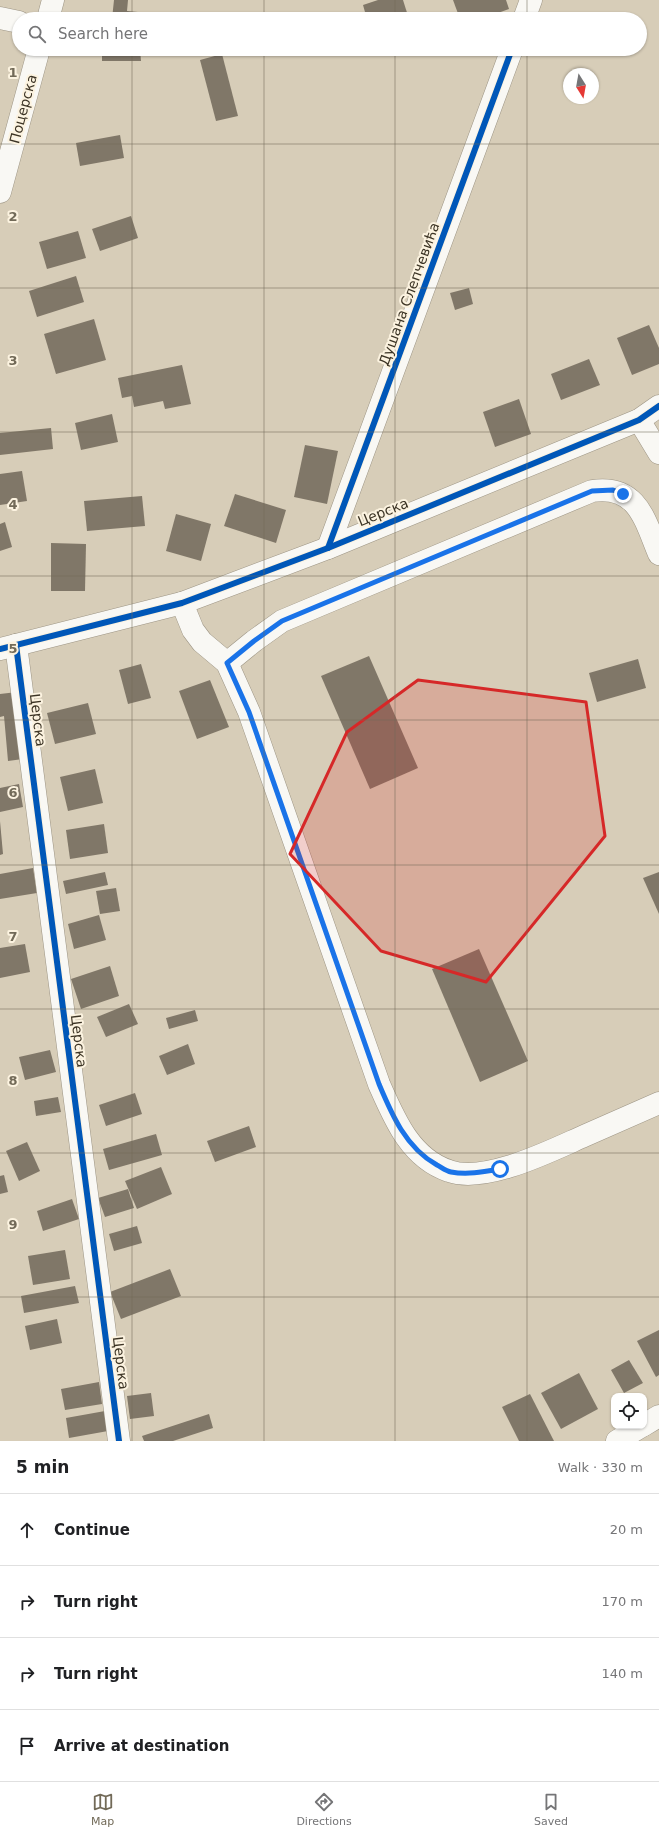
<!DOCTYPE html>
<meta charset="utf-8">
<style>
body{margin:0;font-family:"DejaVu Sans",sans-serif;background:#f6f6f6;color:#202124}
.controls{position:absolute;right:12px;bottom:12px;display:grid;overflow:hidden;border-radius:8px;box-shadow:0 1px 3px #0004}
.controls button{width:36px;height:36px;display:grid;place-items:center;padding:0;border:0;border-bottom:1px solid #e0e0e0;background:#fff;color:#202124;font:20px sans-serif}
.compass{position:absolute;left:563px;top:68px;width:36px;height:36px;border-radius:50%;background:#fff;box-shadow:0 1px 3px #0004;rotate:169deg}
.stop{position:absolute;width:12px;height:12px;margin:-9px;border:3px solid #1a73e8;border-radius:50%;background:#fff}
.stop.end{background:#1a73e8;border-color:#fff;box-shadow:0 1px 4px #0008}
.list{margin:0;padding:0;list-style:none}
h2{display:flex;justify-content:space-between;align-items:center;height:52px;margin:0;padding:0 16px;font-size:17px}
h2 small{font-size:13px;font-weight:400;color:#757577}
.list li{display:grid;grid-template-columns:26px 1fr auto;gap:12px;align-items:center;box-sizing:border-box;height:72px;padding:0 16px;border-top:1px solid #e0e0e0}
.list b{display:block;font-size:15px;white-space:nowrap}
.list em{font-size:13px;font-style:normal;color:#757577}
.icon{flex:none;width:22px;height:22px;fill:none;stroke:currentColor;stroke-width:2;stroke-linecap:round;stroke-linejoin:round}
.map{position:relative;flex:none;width:659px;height:1441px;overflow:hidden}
.search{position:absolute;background:#fff;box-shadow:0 1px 3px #0004;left:12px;right:12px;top:12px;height:44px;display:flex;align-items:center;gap:10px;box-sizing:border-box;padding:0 14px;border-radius:22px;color:#757577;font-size:15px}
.sheet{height:340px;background:#fff}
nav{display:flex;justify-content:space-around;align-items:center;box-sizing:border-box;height:56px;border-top:1px solid #e0e0e0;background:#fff;font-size:11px;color:#757577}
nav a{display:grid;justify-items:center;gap:2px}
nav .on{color:#726a58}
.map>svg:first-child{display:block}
</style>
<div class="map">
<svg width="659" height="1441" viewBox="0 0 659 1441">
<rect width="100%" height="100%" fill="#d7cdb8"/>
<g fill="#807768">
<path d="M114,0h14l-1,11 44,4v4h-59z"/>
<path d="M378,0h25l6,19h-42l-4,-14z"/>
<path d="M453,0h53l3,9 -28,10h-21z"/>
<path d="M102,49h38l1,12h-39z"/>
<path d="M222,54l16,62 -22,5 -16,-61z"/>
<path d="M120,135l4,23 -44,8 -4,-23z"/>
<path d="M131,216l7,22 -38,13 -8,-22z"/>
<path d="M78,231l8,27 -39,11 -8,-27z"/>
<path d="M76,276l8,26 -47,15 -8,-26z"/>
<path d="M469,288l4,16 -18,6 -5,-17z"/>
<path d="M94,319l12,41 -50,14 -12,-40z"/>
<path d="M649,325l10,23v16l-27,11 -15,-37z"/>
<path d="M589,359l11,26 -39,15 -10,-26z"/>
<path d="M182,365l9,39 -26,5 -2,-8 -29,6 -2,-11 -10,2 -4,-20z"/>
<path d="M519,399l12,35 -36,13 -12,-35z"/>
<path d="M112,414l6,28 -37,8 -6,-27z"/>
<path d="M51,428l2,21 -53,6v-22z"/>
<path d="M305,445l33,6 -11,53 -33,-7z"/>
<path d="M22,471l5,30 -27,4v-31z"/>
<path d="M235,494l51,16 -10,33 -52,-17z"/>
<path d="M142,496l3,30 -58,5 -3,-30z"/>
<path d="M176,514l35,10 -10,37 -35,-10z"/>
<path d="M5,522l7,25 -12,4v-27z"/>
<path d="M51,543l35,1 -1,47h-34z"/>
<path d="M369,656l49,112 -48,21 -49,-113z"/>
<path d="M638,659l8,29 -49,14 -8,-29z"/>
<path d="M141,664l10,34 -23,6 -9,-34z"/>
<path d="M210,680l19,47 -32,12 -18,-48z"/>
<path d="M17,692l6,67 -15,2 -4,-45 -4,1v-23z"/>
<path d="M88,703l8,31 -41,10 -8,-31z"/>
<path d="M95,769l8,34 -35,8 -8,-34z"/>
<path d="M19,784l4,23 -23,5v-24z"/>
<path d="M0,821l3,33 -3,1z"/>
<path d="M104,824l4,29 -38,6 -4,-29z"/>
<path d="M33,868l4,25 -37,6v-25z"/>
<path d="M105,872l3,13 -42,9 -3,-13z"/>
<path d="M659,872v42l-16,-36z"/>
<path d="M116,888l4,23 -20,3 -4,-23z"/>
<path d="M99,915l7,25 -32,9 -6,-25z"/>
<path d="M25,944l5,28 -30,6v-30z"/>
<path d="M479,949l49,112 -48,21 -48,-113z"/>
<path d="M110,966l9,30 -38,13 -10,-30z"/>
<path d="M129,1004l9,20 -32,13 -9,-20z"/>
<path d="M195,1010l3,11 -29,8 -3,-11z"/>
<path d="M188,1044l7,20 -28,11 -8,-19z"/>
<path d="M50,1050l6,22 -31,8 -6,-23z"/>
<path d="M135,1093l7,21 -36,12 -7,-21z"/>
<path d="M58,1097l3,15 -25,4 -2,-15z"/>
<path d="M249,1126l7,21 -41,15 -8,-21z"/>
<path d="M156,1134l6,21 -53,15 -6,-21z"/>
<path d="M27,1142l13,29 -21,10 -13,-30z"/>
<path d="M161,1167l11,27 -35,15 -12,-28z"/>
<path d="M4,1175l4,17 -8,2v-18z"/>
<path d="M128,1189l6,19 -29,9 -7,-19z"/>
<path d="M72,1199l7,20 -36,12 -6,-20z"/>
<path d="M137,1226l5,17 -28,8 -5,-17z"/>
<path d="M65,1250l5,29 -37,6 -5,-29z"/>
<path d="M170,1269l11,27 -60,23 -11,-27z"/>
<path d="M75,1286l4,17 -55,10 -3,-17z"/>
<path d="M57,1319l5,24 -32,7 -5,-24z"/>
<path d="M659,1330v45l-3,2 -19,-36z"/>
<path d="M629,1360l14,23 -19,10 -13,-23z"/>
<path d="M579,1373l19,36 -37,20 -20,-36z"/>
<path d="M99,1382l3,22 -37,6 -4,-21z"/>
<path d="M151,1393l3,23 -24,3 -3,-23z"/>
<path d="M530,1394l24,47h-35l-17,-34z"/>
<path d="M105,1411l3,20 -39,7 -3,-20z"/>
<path d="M209,1414l4,14 -40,13h-29l-2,-5z"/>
</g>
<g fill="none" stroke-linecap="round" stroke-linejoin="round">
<g stroke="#9c9484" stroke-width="23">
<g id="minor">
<path d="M0,18l19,4"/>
<path d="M524,19l7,-19"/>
<path d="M639,420l20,33"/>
<path d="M328,548l184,-499"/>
<path d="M182,603l11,27 9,12 25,21 22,49 130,372c15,34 31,74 70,87 36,13 101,-20 135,-35 25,-11 50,-22 75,-33"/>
<path d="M16,645l103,796"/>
<path d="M0,649l182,-46 146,-55 311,-128 20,-14"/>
<path d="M227,663l27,-22 28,-20 310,-130c46,-7 53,30 67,63"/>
<path d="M644,1425l15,-9"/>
<path d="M617,1441l25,-15"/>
</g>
</g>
<g stroke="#9c9484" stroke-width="23">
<g id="major">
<path d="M48,19l5,-19"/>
<path d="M0,192l39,-143"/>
</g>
</g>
<use href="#minor" stroke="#f9f8f4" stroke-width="22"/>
<use href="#major" stroke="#f9f8f4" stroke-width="22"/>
<g stroke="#fcf3e0" stroke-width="8">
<g id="cycleway">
<path d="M328,548l184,-499"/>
<path d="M16,645l103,796"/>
<path d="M0,649l182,-46 146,-55 311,-128 20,-14"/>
</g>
</g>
<use href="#cycleway" stroke="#0057b8" stroke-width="6"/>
</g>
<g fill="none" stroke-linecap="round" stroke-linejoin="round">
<path stroke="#1a73e8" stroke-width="5" d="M500,1169c-17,3 -33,6 -49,3 -5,-1 -10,-5 -14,-7 -31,-17 -45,-50 -58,-81l-130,-372 -22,-49 27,-22 28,-20 310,-130 21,-1 10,4"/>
</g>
<path fill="#d62828" fill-opacity="0.2" stroke="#d62828" stroke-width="3" stroke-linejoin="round" d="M418,680l168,22 19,134 -119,146 -105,-31 -91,-97 57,-122z"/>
<path fill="none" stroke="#726a58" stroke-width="1" stroke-opacity="0.55" d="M132,0v19M264,0v19M395,0v19M527,0v19M132,49v1392M264,49v1392M395,49v1392M527,49v1392M0,144h659M0,288h659M0,432h659M0,576h659M0,720h659M0,865h659M0,1009h659M0,1153h659M0,1297h659"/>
<g text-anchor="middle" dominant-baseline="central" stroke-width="4" stroke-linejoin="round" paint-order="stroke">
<g font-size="14" fill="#3c3425" stroke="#fcf3e0">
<text transform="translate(23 109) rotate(-75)">Поцерска</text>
<text transform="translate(409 294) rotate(-70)">Душана Слепчевића</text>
<text transform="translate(383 512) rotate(-22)">Церска</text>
<text transform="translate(38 720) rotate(83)">Церска</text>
<text transform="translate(79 1041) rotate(83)">Церска</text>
<text transform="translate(121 1363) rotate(83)">Церска</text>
</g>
</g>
<g font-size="13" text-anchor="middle" font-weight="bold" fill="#726a58" stroke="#fcf3e0" stroke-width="4" stroke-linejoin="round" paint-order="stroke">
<text x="13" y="77">1</text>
<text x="13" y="221">2</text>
<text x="13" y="365">3</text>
<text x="13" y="509">4</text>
<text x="13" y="653">5</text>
<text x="13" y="797">6</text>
<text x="13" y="941">7</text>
<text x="13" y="1085">8</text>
<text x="13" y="1229">9</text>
</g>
</svg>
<div class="controls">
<button><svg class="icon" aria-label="locate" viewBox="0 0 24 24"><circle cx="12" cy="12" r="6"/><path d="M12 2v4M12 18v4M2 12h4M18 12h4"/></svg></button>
</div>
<svg class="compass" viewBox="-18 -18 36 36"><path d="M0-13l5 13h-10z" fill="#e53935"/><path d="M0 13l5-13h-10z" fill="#757577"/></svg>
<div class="stop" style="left:500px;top:1169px"></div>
<div class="stop end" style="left:623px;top:494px"></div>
<div class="search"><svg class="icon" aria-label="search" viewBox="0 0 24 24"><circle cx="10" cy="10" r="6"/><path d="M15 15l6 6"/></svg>Search here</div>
</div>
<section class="sheet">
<h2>5 min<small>Walk · 330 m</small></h2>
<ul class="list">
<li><svg class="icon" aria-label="ahead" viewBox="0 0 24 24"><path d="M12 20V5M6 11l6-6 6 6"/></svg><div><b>Continue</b></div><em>20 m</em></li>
<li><svg class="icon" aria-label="right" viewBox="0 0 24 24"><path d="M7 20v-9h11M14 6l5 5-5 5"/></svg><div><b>Turn right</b></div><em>170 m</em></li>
<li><svg class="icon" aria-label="right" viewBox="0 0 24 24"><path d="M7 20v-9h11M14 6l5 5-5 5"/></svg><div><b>Turn right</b></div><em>140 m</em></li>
<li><svg class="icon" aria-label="arrive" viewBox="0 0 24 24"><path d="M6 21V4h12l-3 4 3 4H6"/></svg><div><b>Arrive at destination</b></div></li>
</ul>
</section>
<nav>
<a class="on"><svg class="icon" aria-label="map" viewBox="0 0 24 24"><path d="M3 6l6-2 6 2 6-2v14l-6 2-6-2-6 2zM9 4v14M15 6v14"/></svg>Map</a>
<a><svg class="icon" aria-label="directions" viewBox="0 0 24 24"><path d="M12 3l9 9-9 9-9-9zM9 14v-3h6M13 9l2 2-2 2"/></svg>Directions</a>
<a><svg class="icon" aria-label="saved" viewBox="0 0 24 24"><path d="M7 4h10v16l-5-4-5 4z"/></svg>Saved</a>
</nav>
